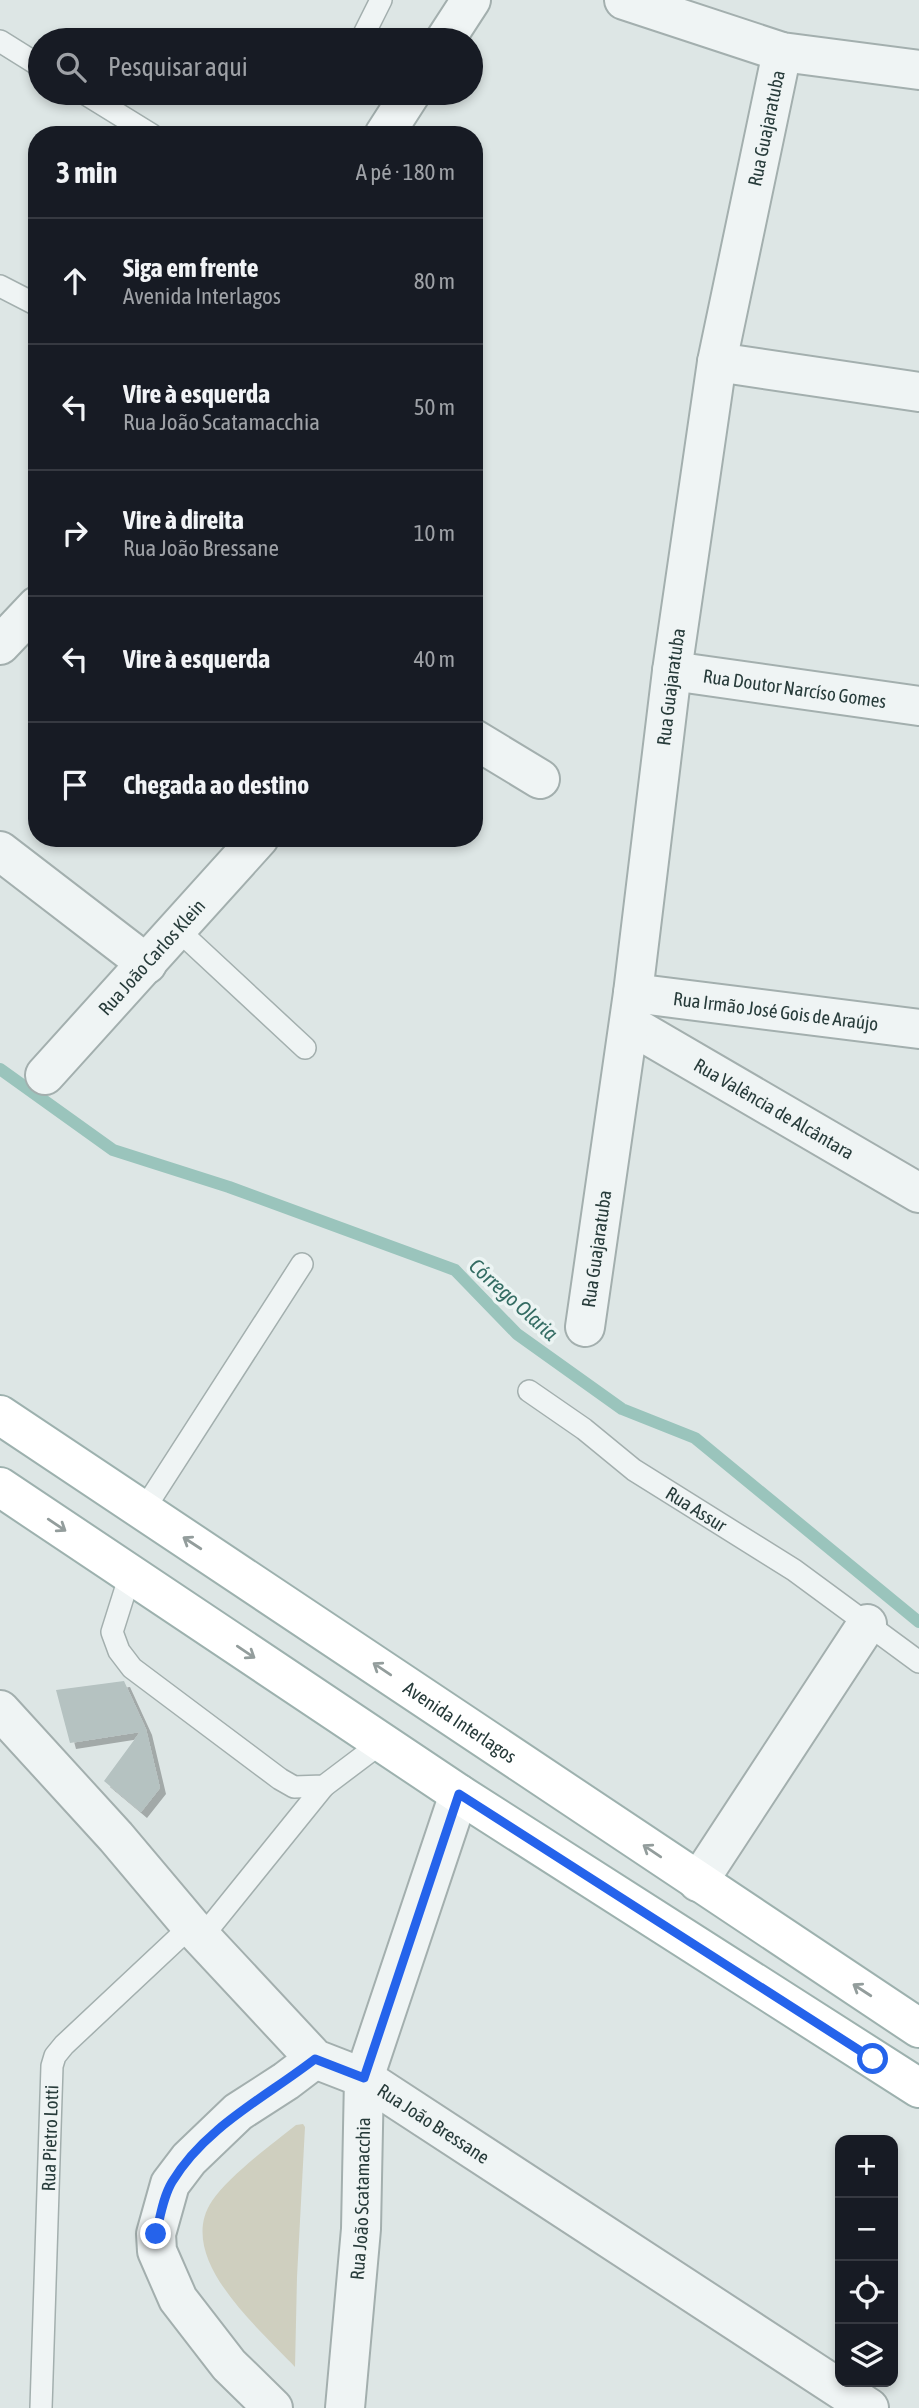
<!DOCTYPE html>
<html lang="pt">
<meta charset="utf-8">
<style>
body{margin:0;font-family:"Asap Condensed",sans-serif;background:#242831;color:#f1f3f6}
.controls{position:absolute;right:21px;bottom:21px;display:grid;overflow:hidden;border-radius:14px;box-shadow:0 4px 10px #0003}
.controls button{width:63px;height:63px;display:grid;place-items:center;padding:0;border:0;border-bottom:2px solid #363941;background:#171b24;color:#f1f3f6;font:35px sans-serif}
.stop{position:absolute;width:21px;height:21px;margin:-16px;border:5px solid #2563eb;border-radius:50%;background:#fff}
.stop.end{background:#2563eb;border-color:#fff;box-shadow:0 2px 7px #0008}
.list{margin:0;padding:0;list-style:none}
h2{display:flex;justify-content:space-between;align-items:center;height:91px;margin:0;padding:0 28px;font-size:30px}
h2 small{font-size:23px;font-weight:400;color:#9ea1a6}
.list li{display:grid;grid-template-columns:46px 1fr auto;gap:21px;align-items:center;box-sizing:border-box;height:126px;padding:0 28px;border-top:2px solid #363941}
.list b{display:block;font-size:26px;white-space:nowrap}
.list p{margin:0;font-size:23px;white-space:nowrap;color:#9ea1a6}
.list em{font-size:23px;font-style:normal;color:#9ea1a6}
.icon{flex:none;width:38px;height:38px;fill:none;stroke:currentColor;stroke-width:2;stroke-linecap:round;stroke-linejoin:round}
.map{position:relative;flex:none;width:919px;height:2408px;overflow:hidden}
.search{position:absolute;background:#171b24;box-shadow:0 4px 10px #0003;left:28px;top:28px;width:455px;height:77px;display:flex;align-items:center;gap:18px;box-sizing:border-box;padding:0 24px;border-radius:38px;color:#9ea1a6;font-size:26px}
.panel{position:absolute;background:#171b24;box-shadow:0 4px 10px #0003;left:28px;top:126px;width:455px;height:721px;border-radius:28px}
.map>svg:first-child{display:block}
</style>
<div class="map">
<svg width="919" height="2408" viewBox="0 0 919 2408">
<defs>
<filter id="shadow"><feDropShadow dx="6" dy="6" stdDeviation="0" flood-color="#0004"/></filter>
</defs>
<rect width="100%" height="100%" fill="#dde6e5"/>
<path fill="#cfcfbf" d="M303,2124l2,3 -8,150 -2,90c-35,-38 -121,-109 -83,-166 17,-25 60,-57 84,-76z"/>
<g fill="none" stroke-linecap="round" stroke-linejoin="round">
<path stroke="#9ac4bc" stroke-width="12" d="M0,1069l113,81 116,37 226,83 62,64 105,75 73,29 224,184"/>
</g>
<path fill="#b5c2c1" filter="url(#shadow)" d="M124,1681l22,48 14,59 -19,24 -37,-31 36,-49 -70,11 -14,-53z"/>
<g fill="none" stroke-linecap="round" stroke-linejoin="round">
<g stroke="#a3afae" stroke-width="24">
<g id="service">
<path d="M361,40l20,-40"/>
<path d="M0,41l40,25"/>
<path d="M84,93l68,42"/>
<path d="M0,286l37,19"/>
<path d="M177,929l128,119"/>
<path id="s1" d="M529,1391l55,38 50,41 160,100 125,92"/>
<path d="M143,1511l159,-247"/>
<path d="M130,1575l-18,57 7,19 13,17 148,111 14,8 30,-1 57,-43"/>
<path d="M202,1937l122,-151"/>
<path id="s2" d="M41,2408l11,-342 3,-10 9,-11 127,-119"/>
</g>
</g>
<g stroke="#a3afae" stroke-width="42">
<g id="minor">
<path d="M445,40l26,-40"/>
<path d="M384,135l27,-42"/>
<path d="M717,362l202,30"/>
<path d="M0,645l37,-39"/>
<path id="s3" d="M672,671l247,35"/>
<path d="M474,739l66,40"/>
<path d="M0,851l147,113"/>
<path id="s4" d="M633,993l286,36"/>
<path id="s5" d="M629,1024l290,169"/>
<path id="s6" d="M45,1075l214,-237"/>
<path id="s7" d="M585,1327l48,-334 39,-322 45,-309 65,-310"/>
<path id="s8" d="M0,1710l116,127 75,89 124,133 49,19 505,330"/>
<path d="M698,1882l169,-258"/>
<path d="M273,2408l-44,-43 -51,-66 -21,-48 -1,-17 14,-50 19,-25 49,-47 48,-31 29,-22"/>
<path id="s9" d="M345,2408l16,-179 3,-151 95,-284"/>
</g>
</g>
<g stroke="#a3afae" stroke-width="42">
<path id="tertiary" d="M624,0l158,52 137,18"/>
</g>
<g stroke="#9db1ae" stroke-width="42">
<g id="primary">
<path id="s10" d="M0,1415l919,613"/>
<path d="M0,1487l459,307 460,294"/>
</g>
</g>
<use href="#service" stroke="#eff4f4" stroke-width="21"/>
<use href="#minor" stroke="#eff4f4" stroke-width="38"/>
<use href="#tertiary" stroke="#eff4f4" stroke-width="38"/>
<use href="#primary" stroke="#fff" stroke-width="38"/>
</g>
<defs><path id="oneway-shaft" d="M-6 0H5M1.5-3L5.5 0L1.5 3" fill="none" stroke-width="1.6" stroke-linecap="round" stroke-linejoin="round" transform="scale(1.75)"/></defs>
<g stroke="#939d9c">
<use href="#oneway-shaft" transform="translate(57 1525) rotate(34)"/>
<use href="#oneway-shaft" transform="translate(192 1543) rotate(-147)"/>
<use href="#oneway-shaft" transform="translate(246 1652) rotate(34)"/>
<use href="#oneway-shaft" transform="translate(382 1669) rotate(-146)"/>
<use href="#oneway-shaft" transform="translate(652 1851) rotate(-146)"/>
<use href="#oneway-shaft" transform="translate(862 1990) rotate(-147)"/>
</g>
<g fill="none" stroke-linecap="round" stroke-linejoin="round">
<path stroke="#2563eb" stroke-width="9" d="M156,2234c4,-16 7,-37 16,-52 33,-55 94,-85 143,-123l49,19 95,-284 414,265"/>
</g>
<g text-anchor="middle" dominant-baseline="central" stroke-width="7" stroke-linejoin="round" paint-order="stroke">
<g font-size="19" fill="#273b3a" stroke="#ecf4f3">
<text stroke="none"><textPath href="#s7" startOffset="1213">Rua Guajaratuba</textPath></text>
<text stroke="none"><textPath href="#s7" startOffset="646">Rua Guajaratuba</textPath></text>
<text stroke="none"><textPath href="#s3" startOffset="124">Rua Doutor Narcíso Gomes</textPath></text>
<text stroke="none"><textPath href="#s6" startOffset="159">Rua João Carlos Klein</textPath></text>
<text stroke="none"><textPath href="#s4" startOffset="144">Rua Irmão José Gois de Araújo</textPath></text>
<text stroke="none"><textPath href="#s5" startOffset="168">Rua Valência de Alcântara</textPath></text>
<text stroke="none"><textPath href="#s7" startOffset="79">Rua Guajaratuba</textPath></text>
<text stroke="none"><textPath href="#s1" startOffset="205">Rua Assur</textPath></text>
<text stroke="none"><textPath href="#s10" startOffset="553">Avenida Interlagos</textPath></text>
<text stroke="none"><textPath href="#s8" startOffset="606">Rua João Bressane</textPath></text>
<text stroke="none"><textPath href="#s2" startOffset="270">Rua Pietro Lotti</textPath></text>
<text stroke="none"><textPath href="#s9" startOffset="210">Rua João Scatamacchia</textPath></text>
</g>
<g font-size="21" font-style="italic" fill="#346c63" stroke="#ecf4f3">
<text transform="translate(514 1299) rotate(42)">Córrego Olaria</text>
</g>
</g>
</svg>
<div class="controls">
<button>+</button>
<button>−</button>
<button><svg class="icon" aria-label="locate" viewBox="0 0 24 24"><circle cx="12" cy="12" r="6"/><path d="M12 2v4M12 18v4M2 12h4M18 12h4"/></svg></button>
<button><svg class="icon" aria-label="layers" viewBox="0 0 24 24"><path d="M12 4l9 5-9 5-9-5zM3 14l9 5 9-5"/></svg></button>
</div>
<div class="stop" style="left:873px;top:2059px"></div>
<div class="stop end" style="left:156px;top:2234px"></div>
<div class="search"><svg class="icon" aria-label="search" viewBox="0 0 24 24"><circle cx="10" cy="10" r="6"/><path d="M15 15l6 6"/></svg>Pesquisar aqui</div>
<section class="panel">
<h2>3 min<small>A pé · 180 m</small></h2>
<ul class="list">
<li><svg class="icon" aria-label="ahead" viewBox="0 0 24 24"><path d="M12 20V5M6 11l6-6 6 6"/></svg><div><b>Siga em frente</b><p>Avenida Interlagos</p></div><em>80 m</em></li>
<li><svg class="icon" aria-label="left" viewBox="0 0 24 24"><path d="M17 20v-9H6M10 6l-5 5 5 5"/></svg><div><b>Vire à esquerda</b><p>Rua João Scatamacchia</p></div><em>50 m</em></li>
<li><svg class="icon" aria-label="right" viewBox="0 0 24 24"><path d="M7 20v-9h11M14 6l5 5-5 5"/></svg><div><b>Vire à direita</b><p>Rua João Bressane</p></div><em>10 m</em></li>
<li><svg class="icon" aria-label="left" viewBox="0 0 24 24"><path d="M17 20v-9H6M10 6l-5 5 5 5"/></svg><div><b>Vire à esquerda</b></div><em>40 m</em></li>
<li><svg class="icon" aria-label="arrive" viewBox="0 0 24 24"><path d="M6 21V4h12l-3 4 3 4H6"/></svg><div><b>Chegada ao destino</b></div></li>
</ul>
</section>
</div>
